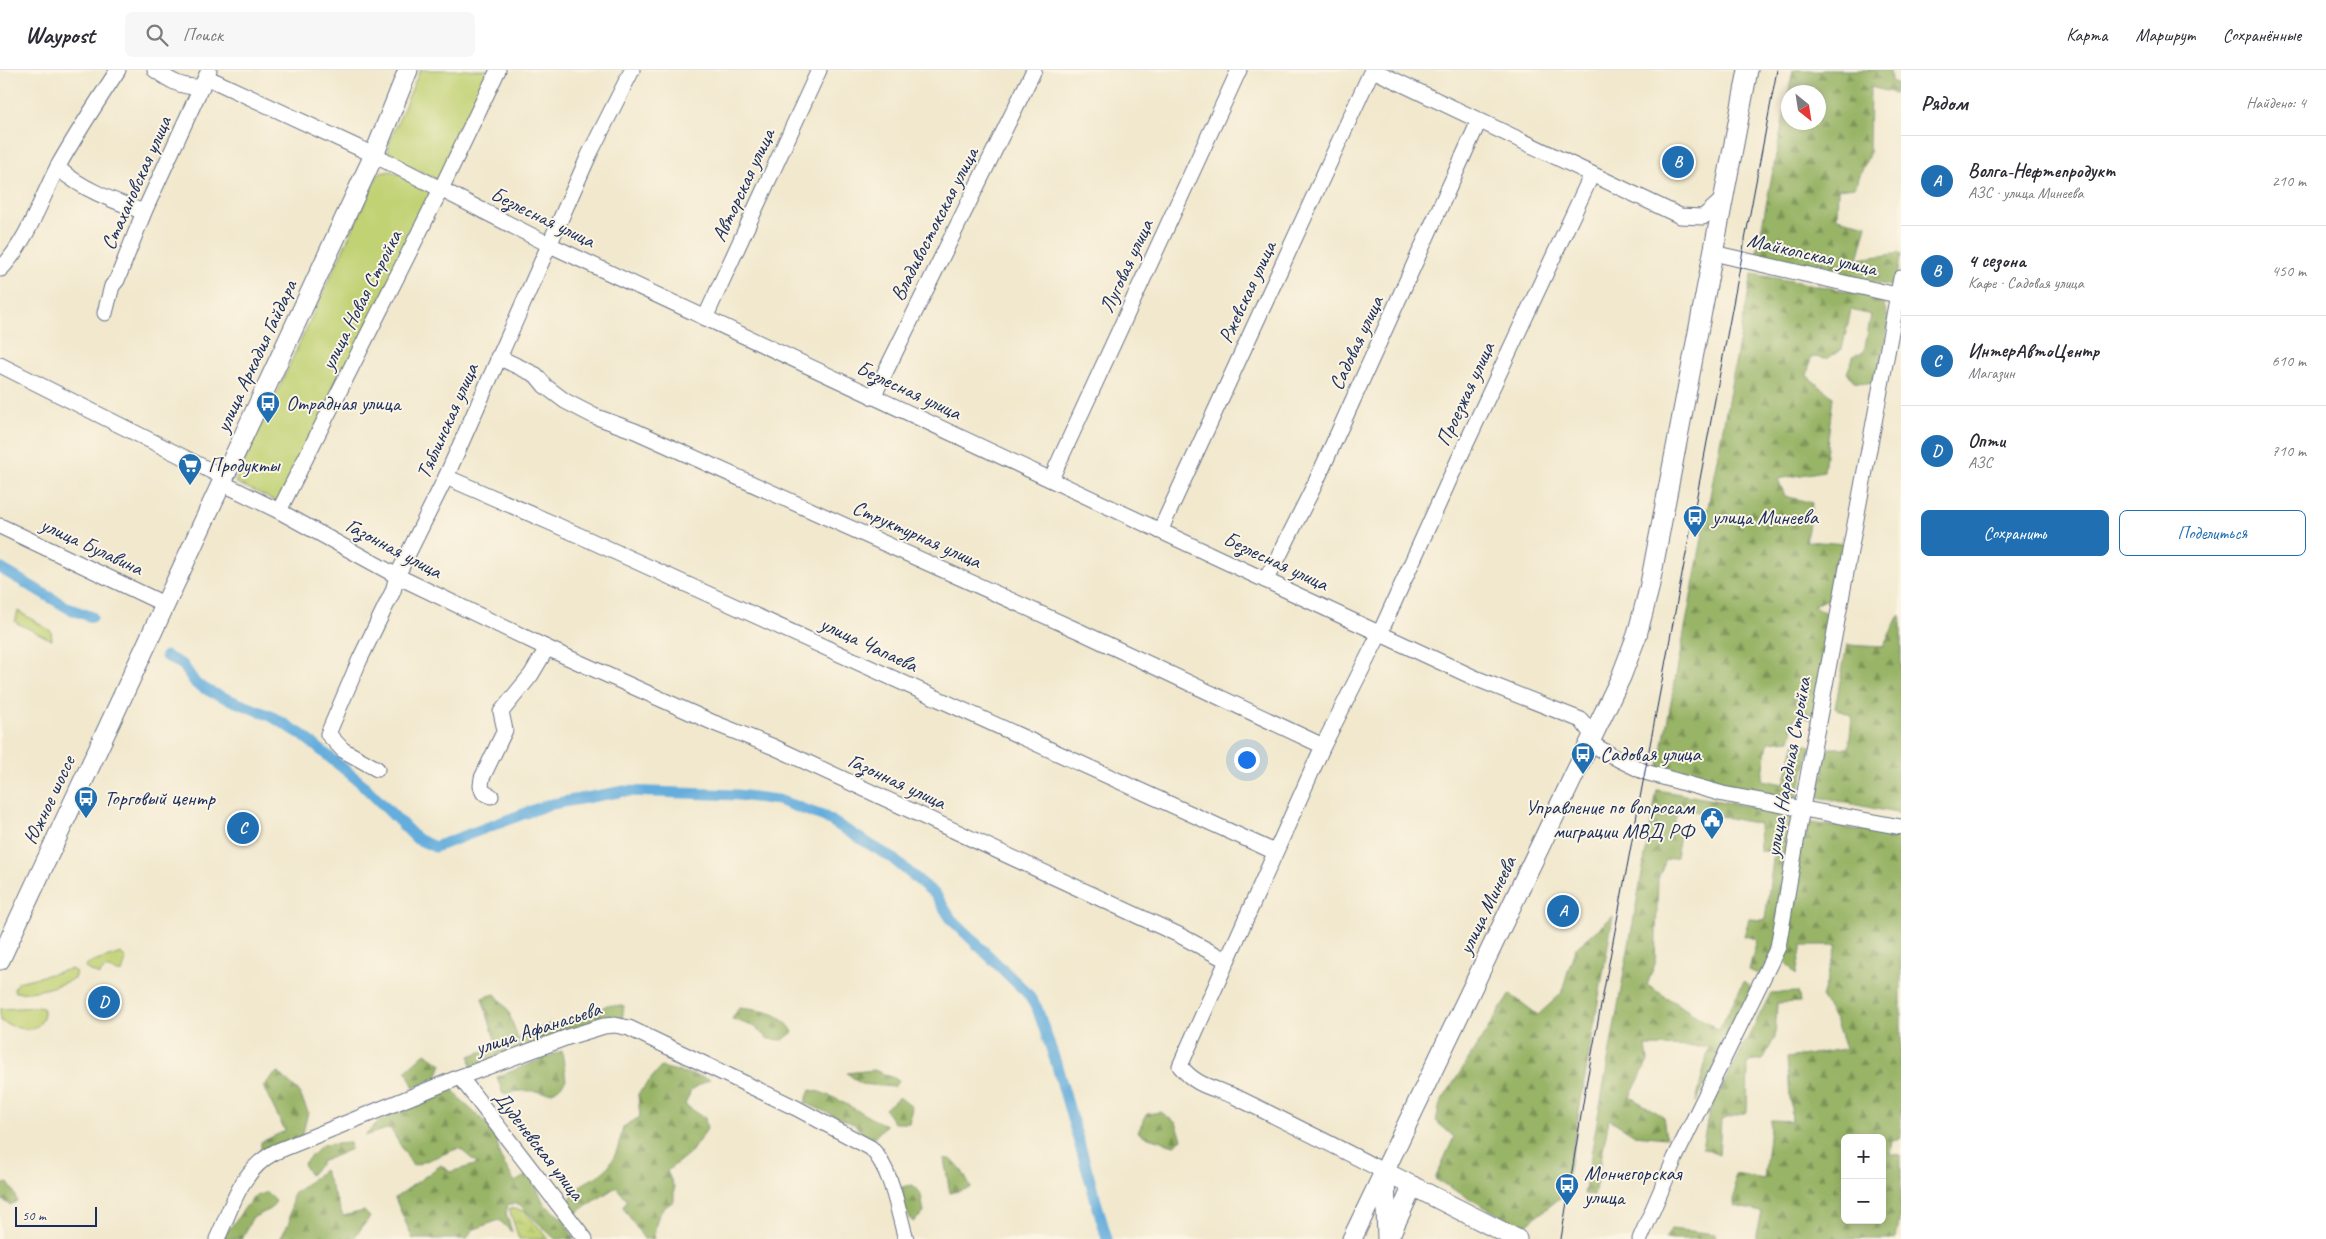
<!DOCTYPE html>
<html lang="ru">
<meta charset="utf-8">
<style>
body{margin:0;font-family:Caveat,sans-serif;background:#f7f7f7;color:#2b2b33}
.controls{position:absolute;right:15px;bottom:15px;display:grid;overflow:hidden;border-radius:8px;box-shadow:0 2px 8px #0003}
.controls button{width:45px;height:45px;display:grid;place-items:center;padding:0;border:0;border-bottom:1px solid #e1e1e2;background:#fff;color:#2b2b33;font:25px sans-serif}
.compass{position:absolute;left:1781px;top:15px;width:45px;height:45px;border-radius:50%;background:#fff;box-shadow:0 2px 8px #0003;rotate:150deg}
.scale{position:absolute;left:15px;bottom:12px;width:82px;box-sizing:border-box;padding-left:5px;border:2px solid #1b2f5e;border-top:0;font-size:14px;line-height:18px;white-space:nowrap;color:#1b2f5e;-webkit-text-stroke:4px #fcf5e5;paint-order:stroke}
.you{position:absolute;left:1246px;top:689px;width:18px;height:18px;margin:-12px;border:4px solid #fff;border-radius:50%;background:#1a73e8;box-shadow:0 0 0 8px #1a73e833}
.badge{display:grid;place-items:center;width:32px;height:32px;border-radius:50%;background:#1f6fb2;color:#fff;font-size:16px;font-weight:700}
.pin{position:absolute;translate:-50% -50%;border:2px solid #fff;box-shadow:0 1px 5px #0006}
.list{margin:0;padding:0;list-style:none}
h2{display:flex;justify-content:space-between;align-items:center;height:65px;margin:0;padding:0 20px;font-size:21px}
h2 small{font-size:16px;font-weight:400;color:#7c7c81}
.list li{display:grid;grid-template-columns:32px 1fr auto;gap:15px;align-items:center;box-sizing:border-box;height:90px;padding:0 20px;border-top:1px solid #e1e1e2}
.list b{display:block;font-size:19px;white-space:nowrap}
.list p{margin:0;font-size:16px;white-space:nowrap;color:#7c7c81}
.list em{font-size:16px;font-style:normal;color:#7c7c81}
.actions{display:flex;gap:10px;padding:15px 20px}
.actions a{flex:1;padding:11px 0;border:1px solid #1f6fb2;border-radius:8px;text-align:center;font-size:18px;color:#1f6fb2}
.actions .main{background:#1f6fb2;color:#fff}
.icon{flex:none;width:28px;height:28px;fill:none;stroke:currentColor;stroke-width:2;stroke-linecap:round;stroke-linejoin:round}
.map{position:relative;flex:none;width:1901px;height:1169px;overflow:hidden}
header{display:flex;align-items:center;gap:30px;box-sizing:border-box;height:70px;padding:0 25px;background:#fff;border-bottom:1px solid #e1e1e2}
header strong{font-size:24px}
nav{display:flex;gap:28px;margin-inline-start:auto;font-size:18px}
.search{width:350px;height:45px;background:#f7f7f7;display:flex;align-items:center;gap:12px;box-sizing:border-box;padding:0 18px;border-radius:8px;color:#7c7c81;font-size:19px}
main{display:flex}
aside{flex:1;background:#fff}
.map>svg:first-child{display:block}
</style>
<header>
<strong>Waypost</strong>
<div class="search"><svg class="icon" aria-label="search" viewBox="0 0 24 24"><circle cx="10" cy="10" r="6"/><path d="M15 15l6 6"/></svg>Поиск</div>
<nav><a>Карта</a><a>Маршрут</a><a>Сохранённые</a></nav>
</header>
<main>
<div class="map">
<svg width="1901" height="1169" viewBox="0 0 1901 1169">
<defs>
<pattern id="forest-firs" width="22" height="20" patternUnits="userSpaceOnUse" patternTransform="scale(1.25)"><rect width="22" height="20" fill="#98b466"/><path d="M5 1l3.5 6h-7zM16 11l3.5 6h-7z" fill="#7b9357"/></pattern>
<pattern id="wetland-marsh" width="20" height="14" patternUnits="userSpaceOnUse" patternTransform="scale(1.25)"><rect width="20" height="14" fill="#c1d274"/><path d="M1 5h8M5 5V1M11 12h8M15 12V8" fill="none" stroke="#a5b567"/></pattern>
</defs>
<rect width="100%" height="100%" fill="#fcf5e5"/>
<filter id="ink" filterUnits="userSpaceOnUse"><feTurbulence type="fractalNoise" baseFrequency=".02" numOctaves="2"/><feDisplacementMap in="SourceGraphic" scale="10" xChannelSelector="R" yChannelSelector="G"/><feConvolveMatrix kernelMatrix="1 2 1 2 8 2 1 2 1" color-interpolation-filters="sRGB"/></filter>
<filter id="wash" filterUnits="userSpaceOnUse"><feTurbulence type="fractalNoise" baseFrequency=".0096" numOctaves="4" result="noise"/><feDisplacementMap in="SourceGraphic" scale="20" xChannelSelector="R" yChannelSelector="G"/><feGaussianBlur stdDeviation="1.12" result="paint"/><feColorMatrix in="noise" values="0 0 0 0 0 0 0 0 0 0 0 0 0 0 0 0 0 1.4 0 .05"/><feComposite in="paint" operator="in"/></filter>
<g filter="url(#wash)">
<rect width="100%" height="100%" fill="#f1e8cd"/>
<g fill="#c1d274" stroke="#6e8069">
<path d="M420,0h73l-55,110 -47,-22 -3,-6 2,-11z"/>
<path d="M391,101l40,19 2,5 -155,307 -43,-20 142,-305 3,-4z"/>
<path d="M18,541l33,20 1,9 -37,-18z"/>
<path d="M121,883l5,6 -4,14 -17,-5 -6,7 -14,-7 2,-4z"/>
<path d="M71,899l5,3 -2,7c-19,7 -38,15 -59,13l-1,-3 4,-7z"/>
<path d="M38,937l5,1c1,4 1,8 -1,12 -9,17 -29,6 -42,1v-12z"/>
</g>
<g fill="url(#forest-firs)" stroke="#5a7262" fill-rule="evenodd">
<path d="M1793,0h97l1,11 7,3 -3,9 -25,-6 -1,67 -14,33 -17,2 -1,29 30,7 -9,34 43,-6 -6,34 -139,-31zM1788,22h30v30h-30z"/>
<path d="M1752,204l129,23 8,23 -12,64 -22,-2 -8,-9 7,-18 10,-3 7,-37 -20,-5 -9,39 -14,9 -17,-1 -4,19 26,21 -9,74 -46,8 7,17 27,7 -6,38 40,3 -7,51 -26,10 20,13 -18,102 -19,-4 -6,24 -22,2 -6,38 22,4 11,-42 16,4 -14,53 -139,-28z"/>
<path d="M1901,545v199l-83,-17 10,-49h21l3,-32 -17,-8 12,-63 36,2 15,-30z"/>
<path d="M1657,720l141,25 -22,132 -16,28 -11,-5 8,-31 -13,-3 5,-17 16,1 9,-68 -14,-1 -1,-27 -80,-16 -8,23 9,4 -4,22 -10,3 -8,19 -3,85 -8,21 72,45 25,-49 10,10 -58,111 13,-55 -63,-1 2,15 -18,36 33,19 3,22 -31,-3 -26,-16 -15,76 -10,-1z"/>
<path d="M1805,752l96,14v302l-9,2 -2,14 11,1v56l-5,28h-140l6,-27 -28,-6 1,-32 29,5 7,-59 21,1 -5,-63 58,-9 -9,-27 -14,-24 15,-53h-35l-6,30 -16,-20zM1845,1068h37v82h-37z"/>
<path d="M1613,846l-44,254 -9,28 -38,30 -87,-49 19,-42 -18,-16 4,-17 70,-110 28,21 23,-21 14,-45z"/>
<path d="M1798,922l2,10 -23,1 -2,34 -12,23 -15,2 -1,50 -26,8 -2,35 -17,-7 7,-36 62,-119z"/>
<path d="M495,924l13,16 10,29 31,-15 32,-4 26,-15 17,1 -2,14 -151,47 -1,-11 27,-10 -15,-48z"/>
<path d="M739,938c23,3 41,2 54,24l-10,8 -15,-1 -13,-12 -23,-8z"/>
<path d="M562,981l4,29c-16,21 -22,9 -43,11 -7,0 -14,2 -20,3l-6,-17z"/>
<path d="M425,983l17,11 -5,13 -23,11 -8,-18z"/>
<path d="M661,997l49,12 -19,11 -6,15 20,13 2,11 -16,23 -24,19 7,16v14c-17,10 -18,19 -20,38h-10l-21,-32 4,-7 -11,-13 -40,26 -7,-11c8,-22 24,-19 38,-34 10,-13 13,-26 16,-41l17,-10 -2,-23z"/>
<path d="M874,1000l25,10 -5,7 -33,-3 -14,-11z"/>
<path d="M277,1002l22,20 9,20 -6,25 -41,17v-12l24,-11 -22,-45z"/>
<path d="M452,1019l13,15 30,27 5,26 15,25 15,-9 14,31 19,15 11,20h-19l-36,-35h-11l-2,9 6,19 -13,-12 -27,10 -5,9h-54l-18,-41 46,-33 9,7 28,-8 -19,-16 -46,18 -23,-38 -26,8 15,-15z"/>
<path d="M810,1020c24,3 52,26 76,35l-11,12 -14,-3 -5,-9 -51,-22z"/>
<path d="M899,1027l13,10 -3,16h-15l-9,-14z"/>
<path d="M1161,1042l15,11 6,16 -8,6 -29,-9 -7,-4 9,-18z"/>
<path d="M350,1073l1,6 -28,12 -13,14 -7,-11 19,-19z"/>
<path d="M944,1089h7l11,12 9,17 -21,5z"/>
<path d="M324,1100l19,46 21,-5 6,6 -17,22h-73l9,-16 4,-29z"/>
<path d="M8,1113l6,9 3,9 -7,4 -10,-7v-13z"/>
<path d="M913,1115l8,10 3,18 -11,9c-8,-12 -16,-21 -11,-35z"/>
<path d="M267,1122l9,9 -5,8 -19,9 -10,21h-20l31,-42z"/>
<path d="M1671,1159l44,5 1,5h-51z"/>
</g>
<path fill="url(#wetland-marsh)" stroke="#6e8069" d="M509,1138l16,3 24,28h-30z"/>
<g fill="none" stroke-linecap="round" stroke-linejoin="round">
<g stroke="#65addc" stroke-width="11">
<path d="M0,498l70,41 22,8"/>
<path d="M166,586l17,9 13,19 17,9 58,23 30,18 59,48 57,57 18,8 112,-42 77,-14 114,4 40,5 47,17 67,41 44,37 15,24 76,74 10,15 19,55 51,176"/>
</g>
</g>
</g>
<g filter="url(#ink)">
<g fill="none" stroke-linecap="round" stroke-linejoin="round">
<g stroke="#667085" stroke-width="17">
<g id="minor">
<path d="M155,0c15,11 27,18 47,17"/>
<path d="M1373,0l307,146 23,1 20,-18"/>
<path d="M206,7l168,78 176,90 715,335 210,98 106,42 12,16"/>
<path d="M58,98c23,21 56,33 86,44"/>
<path d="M1713,183l188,43"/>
<path d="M1,199c26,-28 39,-67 56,-101 19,-34 40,-66 61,-98"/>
<path d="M105,243l7,-27 5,-6 27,-68 65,-142"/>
<path d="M705,248l114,-248"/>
<path d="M498,287l38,18 9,11 20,15 29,15 41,15 446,201 242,114"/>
<path d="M0,295l225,113"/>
<path d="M873,327l161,-327"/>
<path d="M446,407l108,47 721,328"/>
<path d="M1051,409l188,-409"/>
<path d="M222,413l57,28 118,65 150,72 167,75 60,24 405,188 47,25"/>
<path d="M279,441l162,-322 57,-119"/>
<path d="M0,456l166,79"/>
<path d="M1160,461l212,-461"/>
<path d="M1265,510l13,-22 37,-74 164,-363"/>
<path d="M1590,673l30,17 25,12 78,22 178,33"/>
<path d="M377,699l-34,-19 -15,-16 32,-75 33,-68 4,-15 49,-99 143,-322 43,-85"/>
<path d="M491,726l-8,-4 -2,-6 1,-8 23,-48 -4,-18 30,-37 16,-27"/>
<path d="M460,1007l125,162"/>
<path d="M1385,1102c-48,-25 -98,-50 -147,-74 -24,-11 -40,-10 -58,-32l143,-320 57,-113 71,-157 141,-302"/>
<path d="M217,1169c16,-34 23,-68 58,-87l185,-75 108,-40 36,-11 11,-1 14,3 167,80 75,40c22,24 26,61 35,91"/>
<path d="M1640,1169l35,-81 103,-211 24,-139 99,-530"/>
</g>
</g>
<g stroke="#667085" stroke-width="21">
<g id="major">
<path d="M0,890l374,-805 34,-85"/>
<path d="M1385,1102l132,67"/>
<path d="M1385,1106l2,63"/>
<path d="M1389,1167l24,-51"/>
<path d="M1352,1169l269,-562 16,-42 12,-46 99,-519"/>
</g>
</g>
<use href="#minor" stroke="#fff" stroke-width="15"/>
<use href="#major" stroke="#fff" stroke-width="19"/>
<path stroke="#1b2f5e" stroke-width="1" d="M1561,1169l25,-154 191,-1015"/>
</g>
</g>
<defs>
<g id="bus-pin" transform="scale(1.25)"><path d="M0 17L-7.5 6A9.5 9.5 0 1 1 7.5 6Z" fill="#1f6fb2" stroke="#fcf5e5"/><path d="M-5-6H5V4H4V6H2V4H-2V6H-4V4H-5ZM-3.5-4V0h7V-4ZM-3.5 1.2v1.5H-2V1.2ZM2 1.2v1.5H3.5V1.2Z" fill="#fff"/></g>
<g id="supermarket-pin" transform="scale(1.25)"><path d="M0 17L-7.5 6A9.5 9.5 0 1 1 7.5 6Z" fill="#1f6fb2" stroke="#fcf5e5"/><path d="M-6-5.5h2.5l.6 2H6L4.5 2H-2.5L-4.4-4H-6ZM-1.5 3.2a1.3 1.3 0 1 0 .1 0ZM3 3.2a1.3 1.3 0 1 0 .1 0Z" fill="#fff"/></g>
<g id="civic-pin" transform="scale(1.25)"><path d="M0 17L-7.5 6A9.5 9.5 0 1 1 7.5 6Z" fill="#1f6fb2" stroke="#fcf5e5"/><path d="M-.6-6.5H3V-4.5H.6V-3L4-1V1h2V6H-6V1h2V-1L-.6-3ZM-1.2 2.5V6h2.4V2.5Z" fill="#fff"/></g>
</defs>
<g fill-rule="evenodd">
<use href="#bus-pin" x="268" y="333"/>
<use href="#supermarket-pin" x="190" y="395"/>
<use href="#bus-pin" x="1695" y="447"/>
<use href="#bus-pin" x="1583" y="684"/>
<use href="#bus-pin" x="86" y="728"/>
<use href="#civic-pin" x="1712" y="749"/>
<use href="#bus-pin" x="1567" y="1115"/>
</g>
<g text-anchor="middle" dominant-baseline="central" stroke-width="4" stroke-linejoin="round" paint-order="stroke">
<g font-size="21" fill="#1b2f5e" stroke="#fcf5e5">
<text transform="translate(136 113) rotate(-66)">Стахановская улица</text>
<text transform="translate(743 115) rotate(-65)">Авторская улица</text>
<text transform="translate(543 147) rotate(26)">Безлесная улица</text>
<text transform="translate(934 154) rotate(-63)">Владивостокская улица</text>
<text transform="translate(1812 184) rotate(13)">Майкопская улица</text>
<text transform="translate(1126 196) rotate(-65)">Луговая улица</text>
<text transform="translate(1247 222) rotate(-65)">Ржевская улица</text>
<text transform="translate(361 230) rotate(-63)">улица Новая Стройка</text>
<text transform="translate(1356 273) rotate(-65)">Садовая улица</text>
<text transform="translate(256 286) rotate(-65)">улица Аркадия Гайдара</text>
<text transform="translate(909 320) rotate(25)">Безлесная улица</text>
<text transform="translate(1465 324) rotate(-65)">Проезжая улица</text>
<text transform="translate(447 351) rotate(-66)">Тяблинская улица</text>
<text transform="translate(917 464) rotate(24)">Структурная улица</text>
<text transform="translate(92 476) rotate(25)">улица Булавина</text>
<text transform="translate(394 478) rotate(28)">Газонная улица</text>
<text transform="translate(1276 491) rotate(25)">Безлесная улица</text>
<text transform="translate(869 574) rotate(25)">улица Чапаева</text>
<text transform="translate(1788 697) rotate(-80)">улица Народная Стройка</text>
<text transform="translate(897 711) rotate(25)">Газонная улица</text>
<text transform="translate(49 730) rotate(-65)">Южное шоссе</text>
<text transform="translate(1487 835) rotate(-64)">улица Минеева</text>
<text transform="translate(538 958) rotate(-18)">улица Афанасьева</text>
<text transform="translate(539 1075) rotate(52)">Дуденевская улица</text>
</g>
<g font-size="21" fill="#1b2f5e" stroke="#fcf5e5" text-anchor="start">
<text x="286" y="333">Отрадная улица</text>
<text x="208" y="395">Продукты</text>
<text x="1712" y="447">улица Минеева</text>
<text x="1600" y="684">Садовая улица</text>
<text x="104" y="728">Торговый центр</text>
<text x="1694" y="737" text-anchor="end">Управление по вопросам<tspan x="1694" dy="24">миграции МВД РФ</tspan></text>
<text x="1584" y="1103">Мончегорская<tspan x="1584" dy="24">улица</tspan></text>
</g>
</g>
</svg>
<div class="controls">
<button>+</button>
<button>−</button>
</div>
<svg class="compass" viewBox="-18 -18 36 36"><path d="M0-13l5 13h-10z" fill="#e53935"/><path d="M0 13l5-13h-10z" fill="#7c7c81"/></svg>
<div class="scale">50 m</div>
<div class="you"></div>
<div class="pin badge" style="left:1563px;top:841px">A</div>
<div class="pin badge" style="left:1678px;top:92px">B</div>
<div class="pin badge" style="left:243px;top:758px">C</div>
<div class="pin badge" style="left:104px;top:932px">D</div>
</div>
<aside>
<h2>Рядом<small>Найдено: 4</small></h2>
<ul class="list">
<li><span class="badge">A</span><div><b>Волга-Нефтепродукт</b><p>АЗС · улица Минеева</p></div><em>210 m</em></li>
<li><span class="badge">B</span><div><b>4 сезона</b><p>Кафе · Садовая улица</p></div><em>450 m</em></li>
<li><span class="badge">C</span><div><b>ИнтерАвтоЦентр</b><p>Магазин</p></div><em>610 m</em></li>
<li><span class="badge">D</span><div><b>Опти</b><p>АЗС</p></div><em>710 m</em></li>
</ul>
<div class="actions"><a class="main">Сохранить</a><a>Поделиться</a></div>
</aside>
</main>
